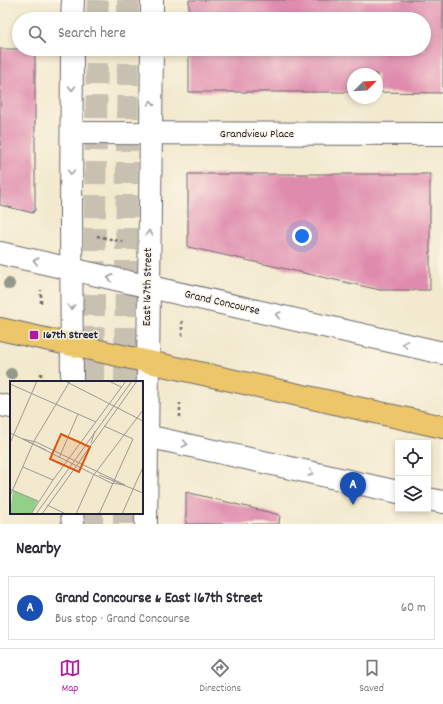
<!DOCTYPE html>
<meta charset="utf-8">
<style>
body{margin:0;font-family:Dekko,sans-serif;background:#f7f7f7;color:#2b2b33}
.controls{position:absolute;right:12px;bottom:12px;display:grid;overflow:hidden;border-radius:0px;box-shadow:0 2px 6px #0003}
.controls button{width:36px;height:36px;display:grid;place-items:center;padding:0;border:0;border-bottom:1px solid #e1e1e2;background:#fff;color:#2b2b33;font:20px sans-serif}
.compass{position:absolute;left:347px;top:68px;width:36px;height:36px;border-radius:50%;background:#fff;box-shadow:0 2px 6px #0003;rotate:66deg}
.you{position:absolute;left:302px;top:236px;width:14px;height:14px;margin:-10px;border:3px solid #fff;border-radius:50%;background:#1a73e8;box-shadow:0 0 0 6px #1a73e833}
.badge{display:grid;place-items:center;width:26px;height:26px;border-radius:50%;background:#b5179e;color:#fff;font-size:13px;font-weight:700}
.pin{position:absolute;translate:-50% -33px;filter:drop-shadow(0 1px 2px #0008)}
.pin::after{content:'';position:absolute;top:21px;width:14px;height:12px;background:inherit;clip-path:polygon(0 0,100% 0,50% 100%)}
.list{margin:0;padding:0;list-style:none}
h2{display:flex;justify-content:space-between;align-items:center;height:52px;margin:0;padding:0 16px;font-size:17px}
h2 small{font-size:13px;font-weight:400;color:#7c7c81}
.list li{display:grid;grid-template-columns:26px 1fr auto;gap:12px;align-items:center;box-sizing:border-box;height:64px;margin:0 8px 8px;padding:0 8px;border:1px solid #e1e1e2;border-radius:0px}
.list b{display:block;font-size:15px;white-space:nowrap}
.list p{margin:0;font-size:13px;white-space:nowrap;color:#7c7c81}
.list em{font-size:13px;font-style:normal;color:#7c7c81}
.icon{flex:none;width:22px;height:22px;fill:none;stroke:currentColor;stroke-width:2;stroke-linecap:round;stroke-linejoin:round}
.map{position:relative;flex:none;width:443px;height:524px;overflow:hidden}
.search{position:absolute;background:#fff;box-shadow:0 2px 6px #0003;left:12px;right:12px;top:12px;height:44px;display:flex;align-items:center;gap:10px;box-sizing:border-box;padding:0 14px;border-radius:22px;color:#7c7c81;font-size:15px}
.sheet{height:124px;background:#fff}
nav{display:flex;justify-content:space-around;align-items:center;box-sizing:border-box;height:56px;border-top:1px solid #e1e1e2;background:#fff;font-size:11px;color:#7c7c81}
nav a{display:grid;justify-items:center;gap:2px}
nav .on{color:#b5179e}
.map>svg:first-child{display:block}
</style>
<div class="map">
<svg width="443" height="524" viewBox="0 0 443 524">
<rect width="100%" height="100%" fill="#fcf5e5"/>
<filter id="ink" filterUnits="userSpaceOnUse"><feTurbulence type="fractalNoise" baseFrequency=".025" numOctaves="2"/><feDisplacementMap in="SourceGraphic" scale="8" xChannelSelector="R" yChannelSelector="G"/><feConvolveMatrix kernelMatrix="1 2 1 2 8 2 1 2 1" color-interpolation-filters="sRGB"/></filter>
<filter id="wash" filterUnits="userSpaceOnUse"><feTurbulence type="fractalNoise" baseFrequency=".012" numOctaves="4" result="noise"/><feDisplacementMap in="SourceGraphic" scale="16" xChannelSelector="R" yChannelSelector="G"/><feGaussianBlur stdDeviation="0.9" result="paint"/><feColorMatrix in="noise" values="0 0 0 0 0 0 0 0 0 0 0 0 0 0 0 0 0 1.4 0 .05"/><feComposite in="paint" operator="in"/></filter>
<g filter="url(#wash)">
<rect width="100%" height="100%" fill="#f2e9ce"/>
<g id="blocks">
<g fill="#df8bad">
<path d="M189,0h254v93l-66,-1v-18h-24v18h-164v-43h235v-30h-235z"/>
<path d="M0,49h35v162h-2v2l-33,-8z"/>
<path d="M188,174h242v116h-50l-192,-43z"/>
<path d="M186,492l94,23 -1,9h-93z"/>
</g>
</g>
</g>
<g filter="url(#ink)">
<use href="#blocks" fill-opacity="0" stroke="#6b686e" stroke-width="1"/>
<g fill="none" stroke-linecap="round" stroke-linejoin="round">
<g stroke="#c8c1b1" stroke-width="22" stroke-dasharray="22 11" stroke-linecap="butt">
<path d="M97,19l1,-19"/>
<path d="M128,19v-19"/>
<path d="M93,382l4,-333"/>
<path d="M125,382l3,-333"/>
<path d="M92,524v-11"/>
<path d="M124,524v-11"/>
</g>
<g stroke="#6b686e" stroke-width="24">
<g id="minor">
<path d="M72,19l1,-19"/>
<path d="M152,19v-19"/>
<path d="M72,133l371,1"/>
<path d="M0,253l443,100"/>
<path d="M72,382l-1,-169 1,-164"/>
<path d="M0,405l11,2"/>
<path d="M142,435l256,57"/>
<path d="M428,499l15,3"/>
<path d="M72,513l1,11"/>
<path d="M146,524l6,-475"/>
</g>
</g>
<g stroke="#6b686e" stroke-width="24">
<path id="major" d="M0,329l443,98"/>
</g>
<g stroke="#6b686e" stroke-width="2.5" stroke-dasharray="3 3" stroke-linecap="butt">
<path d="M97,236l27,6"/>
<path d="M41,303v-13"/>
<path d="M182,336v-16"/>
<path d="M41,382v-10"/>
<path d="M180,417v-14"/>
</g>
<use href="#minor" stroke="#fff" stroke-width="22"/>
<use href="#major" stroke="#ecc669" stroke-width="22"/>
</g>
<g fill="#92988a">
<circle cx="9" cy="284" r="6"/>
<circle cx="11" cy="374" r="6"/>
</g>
<defs><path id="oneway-chevron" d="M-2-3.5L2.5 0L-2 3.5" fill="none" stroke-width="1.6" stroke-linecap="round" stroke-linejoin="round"/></defs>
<g stroke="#9c9ca7">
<use href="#oneway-chevron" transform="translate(72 88) rotate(90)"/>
<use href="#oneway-chevron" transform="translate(151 103) rotate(-89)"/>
<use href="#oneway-chevron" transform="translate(71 172) rotate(90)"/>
<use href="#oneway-chevron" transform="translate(149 233) rotate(-90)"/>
<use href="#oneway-chevron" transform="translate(36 261) rotate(-168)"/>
<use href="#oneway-chevron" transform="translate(110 278) rotate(-167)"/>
<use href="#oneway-chevron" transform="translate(71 307) rotate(89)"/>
<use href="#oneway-chevron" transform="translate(278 315) rotate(-167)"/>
<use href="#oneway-chevron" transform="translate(405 344) rotate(-168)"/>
<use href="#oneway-chevron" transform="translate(185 444) rotate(13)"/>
<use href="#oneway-chevron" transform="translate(311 473) rotate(13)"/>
</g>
</g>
<rect fill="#b5179e" stroke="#fcf5e5" stroke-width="1.5" x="29" y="330" width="10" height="10" rx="2"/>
<g text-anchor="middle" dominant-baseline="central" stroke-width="3" stroke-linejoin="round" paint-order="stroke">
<g font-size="12" fill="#22223b" stroke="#fcf5e5">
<text x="257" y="134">Grandview Place</text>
<text transform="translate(148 287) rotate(-89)">East 167th Street</text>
<text transform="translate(222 303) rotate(13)">Grand Concourse</text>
</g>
<g font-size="12" font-weight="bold" fill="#22223b" stroke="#fcf5e5" text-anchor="start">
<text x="43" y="335">167th Street</text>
</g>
</g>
<g transform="translate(10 381)">
<rect width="133" height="133" fill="#f2e9ce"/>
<path d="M3,109l25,11 -6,13h-22z" fill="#92d087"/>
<path fill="none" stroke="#9f9993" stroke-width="1" d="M55,0l78,40M99,0l12,6M0,3l86,38M0,52l36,17M13,58l88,44 14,2M13,58l13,3 89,43M0,62l27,-62M81,62l4,-12M49,77l19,-44M13,86l30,13M89,94l44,18M0,108l28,12M0,115l24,-55 36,-60M37,124l19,9M21,133l22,-34 73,-99M26,133l96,-133M32,133l95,-133M66,133l17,-38 50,-66M89,133l34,-75 -29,-13M112,133l21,-47"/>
<path fill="#de560e" fill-opacity="0.15" stroke="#de560e" stroke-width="2" d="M51,53l29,13 -11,25 -29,-13z"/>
<rect width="133" height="133" fill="none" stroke="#22223b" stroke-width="2"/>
</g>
</svg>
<div class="controls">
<button><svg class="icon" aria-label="locate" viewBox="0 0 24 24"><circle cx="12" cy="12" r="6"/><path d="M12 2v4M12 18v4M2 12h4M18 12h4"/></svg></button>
<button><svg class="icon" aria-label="layers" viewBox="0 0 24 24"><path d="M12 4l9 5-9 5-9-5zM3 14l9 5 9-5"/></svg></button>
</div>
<svg class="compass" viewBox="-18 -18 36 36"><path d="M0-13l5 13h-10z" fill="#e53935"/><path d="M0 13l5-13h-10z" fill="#7c7c81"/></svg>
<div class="you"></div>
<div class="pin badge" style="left:353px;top:505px;background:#1a4fb4">A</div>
<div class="search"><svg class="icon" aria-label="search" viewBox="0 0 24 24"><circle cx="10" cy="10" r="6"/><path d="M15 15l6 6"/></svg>Search here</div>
</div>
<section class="sheet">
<h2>Nearby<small></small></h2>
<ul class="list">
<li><span class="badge" style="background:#1a4fb4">A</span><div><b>Grand Concourse &amp; East 167th Street</b><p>Bus stop · Grand Concourse</p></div><em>60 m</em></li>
</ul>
</section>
<nav>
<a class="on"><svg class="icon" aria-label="map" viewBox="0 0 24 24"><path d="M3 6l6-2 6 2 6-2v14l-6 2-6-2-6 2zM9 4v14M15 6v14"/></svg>Map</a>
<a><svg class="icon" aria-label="directions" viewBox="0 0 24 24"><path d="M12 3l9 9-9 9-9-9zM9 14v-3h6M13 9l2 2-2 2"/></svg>Directions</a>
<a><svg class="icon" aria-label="saved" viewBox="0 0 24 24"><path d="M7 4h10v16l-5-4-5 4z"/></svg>Saved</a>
</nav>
